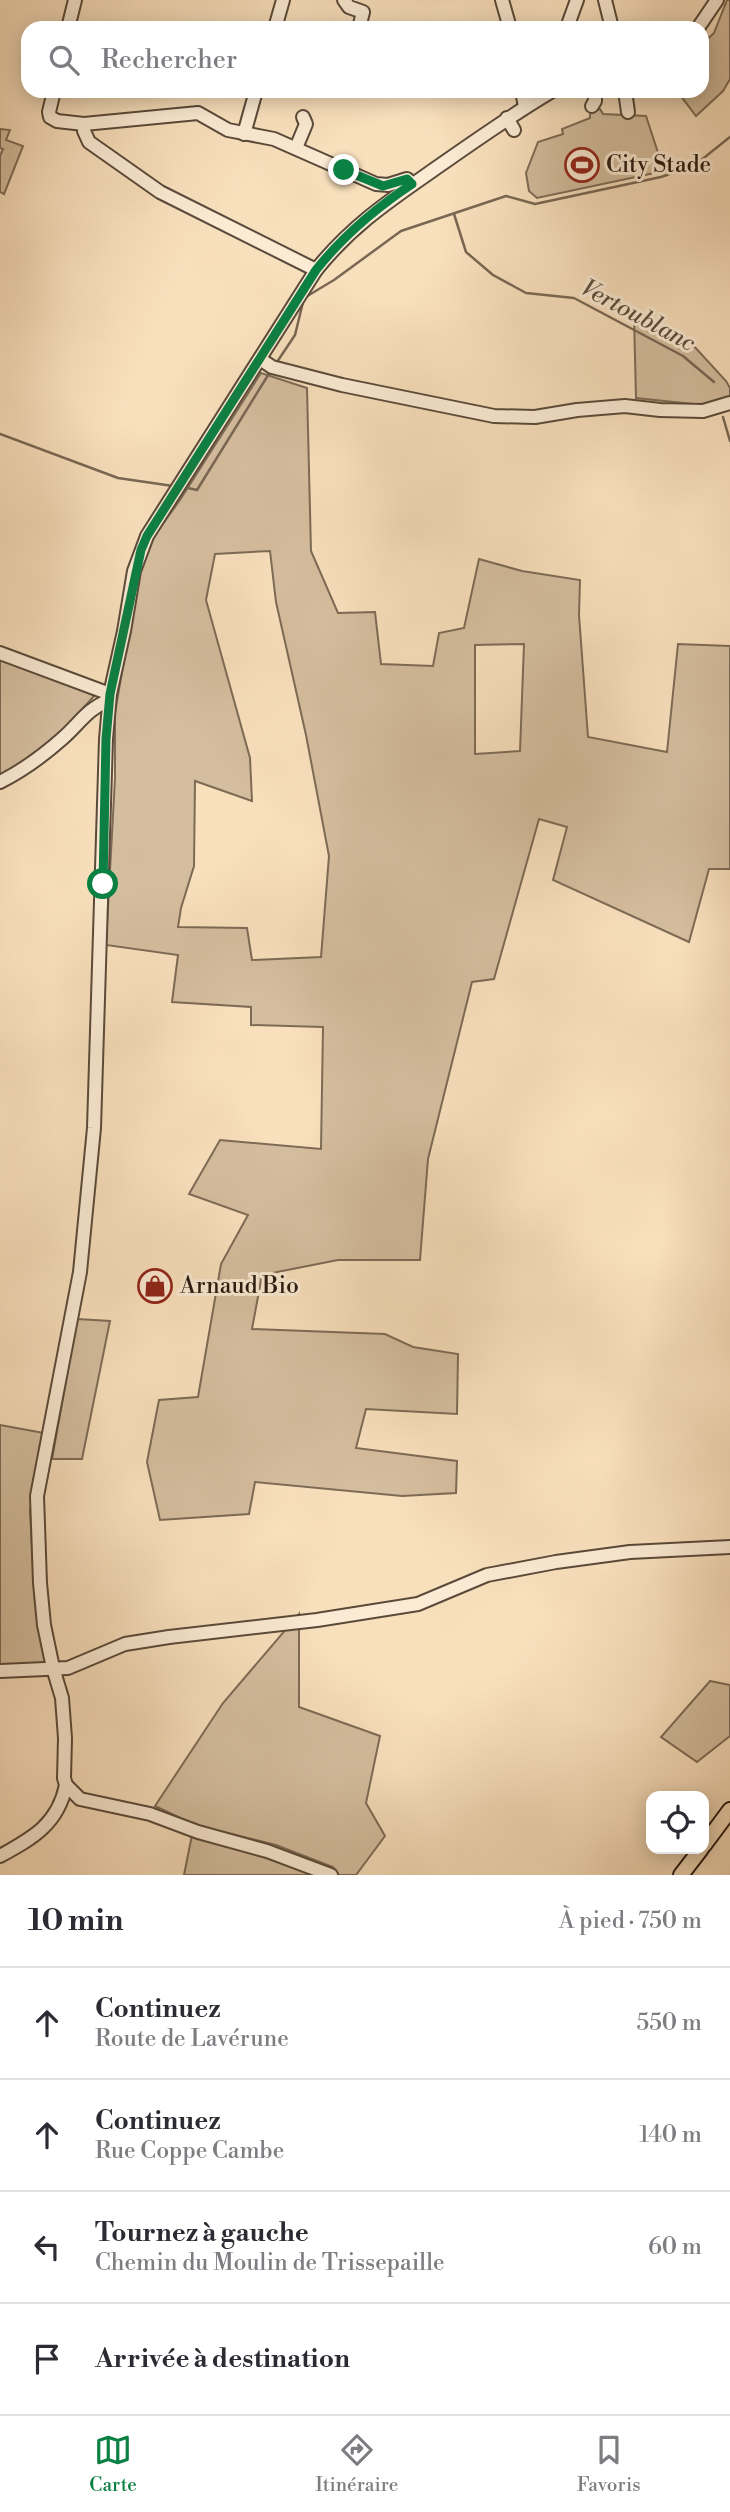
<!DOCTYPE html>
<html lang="fr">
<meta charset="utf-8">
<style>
body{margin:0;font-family:"Libre Bodoni",serif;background:#f2f2f3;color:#2b2b33}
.controls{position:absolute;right:21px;bottom:21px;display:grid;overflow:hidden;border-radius:14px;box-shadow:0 4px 18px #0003}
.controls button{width:63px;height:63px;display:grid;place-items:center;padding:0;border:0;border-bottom:2px solid #e1e1e2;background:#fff;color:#2b2b33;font:35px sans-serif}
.stop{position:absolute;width:21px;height:21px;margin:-16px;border:5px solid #0b8043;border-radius:50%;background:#fff}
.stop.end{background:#0b8043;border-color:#fff;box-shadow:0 2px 7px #0008}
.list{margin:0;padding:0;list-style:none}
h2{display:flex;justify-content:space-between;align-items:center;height:91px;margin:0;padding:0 28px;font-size:30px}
h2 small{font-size:23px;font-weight:400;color:#7c7c81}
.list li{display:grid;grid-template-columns:46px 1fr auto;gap:21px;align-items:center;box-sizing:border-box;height:112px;padding:0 28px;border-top:2px solid #e1e1e2}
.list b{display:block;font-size:26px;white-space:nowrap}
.list p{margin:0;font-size:23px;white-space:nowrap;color:#7c7c81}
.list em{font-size:23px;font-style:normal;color:#7c7c81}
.icon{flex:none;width:38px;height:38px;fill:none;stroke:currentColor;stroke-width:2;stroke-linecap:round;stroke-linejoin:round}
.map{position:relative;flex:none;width:730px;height:1875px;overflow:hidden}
.search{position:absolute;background:#fff;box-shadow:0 4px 18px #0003;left:21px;right:21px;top:21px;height:77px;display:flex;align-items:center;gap:18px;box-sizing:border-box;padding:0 24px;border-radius:21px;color:#7c7c81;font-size:26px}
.sheet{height:539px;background:#fff}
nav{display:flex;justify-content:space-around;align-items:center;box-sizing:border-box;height:98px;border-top:2px solid #e1e1e2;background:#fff;font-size:19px;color:#7c7c81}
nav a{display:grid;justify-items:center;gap:4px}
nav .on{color:#0b8043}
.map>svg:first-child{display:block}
</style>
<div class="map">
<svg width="730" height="1875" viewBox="0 0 730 1875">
<rect width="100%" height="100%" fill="#f9e0bd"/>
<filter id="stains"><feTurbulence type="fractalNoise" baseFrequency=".00286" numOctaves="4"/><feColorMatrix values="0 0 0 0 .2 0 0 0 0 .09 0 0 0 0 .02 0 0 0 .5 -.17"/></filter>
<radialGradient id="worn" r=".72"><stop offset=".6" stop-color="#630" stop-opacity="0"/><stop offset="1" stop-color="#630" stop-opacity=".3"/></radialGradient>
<g fill="#d5be9f" stroke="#7d6b56" stroke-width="2" fill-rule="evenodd">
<path d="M727,0h3v79l-7,12 -27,25 -19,-25h25v-47l12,-11z"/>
<path d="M600,109l3,5 43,2 18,55 -127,27 -8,-7 -3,-18 12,-31 25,-8 -1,-5 28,-11v-8z"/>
<path d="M0,129l10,1 -4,10 17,6 -19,48 -4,-2v-36l3,-7 -3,-1z"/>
<path d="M634,317l59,28 33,36 4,7v11l-28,6 -66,-7z"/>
<path d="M261,373l46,15 4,163 27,62 37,-1 6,52 52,2 6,-33 25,-5 15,-69 43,12 58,9 -1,35 9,122 79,15 11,-108 52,2v223h-21l-20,73 -136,-62 14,-53 -28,-8 -45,160 -22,3 -44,177 -8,101h-82l-76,15 -10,54 133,5 28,13 45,7 -1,60 -91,-5 -10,39 101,13 -1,32 -54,3 -147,-14 -6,32 -89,6 -13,-58 12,-62 39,-3 23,-133 27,-49 -59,-21 31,-54 101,9 2,-122 -72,-2v-18l-79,-5 6,-47 -72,-10 9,-167v-65l26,-153 10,-20 29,-40zM270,551l6,51 30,133 23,121 -8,101 -69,3 -5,-32 -69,-1 3,-19 13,-42 1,-85 57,20 -2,-43 -44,-158 9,-46zM524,644l-4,107 -45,3v-109z"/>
<path d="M0,658l96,36c-27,29 -59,67 -96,82z"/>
<path d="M77,1319l33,2 -28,138h-30z"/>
<path d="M0,1425l44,8 -14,77 5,93 11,61 -46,4z"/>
<path d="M299,1614v93l81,29 -14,67 19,33 -29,39h-17l-6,-8 -57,-22 -81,-20 -40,-19 68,-103z"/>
<path d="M710,1681l20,4v51l-33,26 -36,-25z"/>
<path d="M192,1835l89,25 38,15h-135z"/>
</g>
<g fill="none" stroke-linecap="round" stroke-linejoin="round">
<g stroke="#796754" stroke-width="2.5">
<path d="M454,214l12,38 27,23 33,18 48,5 109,58 31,26"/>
<path d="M277,362l18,-27 9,-37 30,-18 67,-49 105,-35 29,8 126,-27 34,-12 35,-28"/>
<path d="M723,417l7,24"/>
<path d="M0,434l118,44 55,8"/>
<path d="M183,487l14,3 73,-118"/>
</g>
<g stroke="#5a4a3a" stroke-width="16">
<g id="minor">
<path d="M344,0l5,7 14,5 -4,16"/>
<path d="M502,0l8,28"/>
<path d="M605,0l7,28"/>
<path d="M569,22l8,-22"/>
<path d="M68,28l7,-28"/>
<path d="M275,28l8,-28"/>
<path d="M698,28l19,-28"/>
<path d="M54,91l-5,21 1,5 7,4 27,3 114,-11 30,17 46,9 102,45 12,1 19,-6 6,5"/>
<path d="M522,91l3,16"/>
<path d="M625,91l3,21"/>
<path d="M592,106l3,-5v-10"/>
<path d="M507,118l7,12"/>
<path d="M84,124v7l5,11 71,50 156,78"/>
<path d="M244,134l12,-43"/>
<path d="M296,148l10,-24 -3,-7"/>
<path d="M260,359l12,8 70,18 152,31 41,1 42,-7 48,-4 35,4 43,1 27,-8"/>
<path d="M0,653l110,41"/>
<path d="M0,782c22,-11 45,-28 63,-44 18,-16 23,-28 46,-38"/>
<path d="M0,1671l68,-3 57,-24 44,-7 148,-17 101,-16 69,-29 69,-13 74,-10 100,-5"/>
<path d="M0,1856c33,-18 58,-32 66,-71"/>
<path d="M331,1875l-64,-24 -69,-19 -48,-18 -70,-15 -14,-14 -2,-7 1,-40 -3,-40 -9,-30 -9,-43 -4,-42 -3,-87 43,-224 14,-144 12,-389 4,-45 14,-63 10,-60 13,-35 169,-266c37,-46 76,-71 123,-104 37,-26 74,-52 113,-75"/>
</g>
</g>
<g stroke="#25180e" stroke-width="18">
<g id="major">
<path d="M704,1845l26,-35"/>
<path d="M681,1875l20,-26"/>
</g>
</g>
<use href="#minor" stroke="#fbebd4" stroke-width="12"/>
<use href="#major" stroke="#f9e0bd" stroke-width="14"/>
</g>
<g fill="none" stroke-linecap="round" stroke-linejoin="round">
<path stroke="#0b8043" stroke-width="9" d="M103,884l3,-145 4,-45 31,-144 6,-14 169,-266c27,-34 60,-62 96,-86l-5,-5 -24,7 -39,-16"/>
</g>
<defs>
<g id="stadium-ring" transform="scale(1.75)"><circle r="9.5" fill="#fbebd4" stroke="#8f2418" stroke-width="1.5"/><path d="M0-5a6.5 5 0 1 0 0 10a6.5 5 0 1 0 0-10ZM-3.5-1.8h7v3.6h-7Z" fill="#8f2418"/></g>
<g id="shop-ring" transform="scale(1.75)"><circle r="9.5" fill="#fbebd4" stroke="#8f2418" stroke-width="1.5"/><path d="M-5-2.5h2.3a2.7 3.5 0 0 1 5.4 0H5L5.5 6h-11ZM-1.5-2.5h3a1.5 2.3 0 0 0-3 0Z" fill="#8f2418"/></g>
</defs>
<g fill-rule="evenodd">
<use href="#stadium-ring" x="582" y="165"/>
<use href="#shop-ring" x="155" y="1286"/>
</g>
<g text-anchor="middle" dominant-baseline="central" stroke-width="6" stroke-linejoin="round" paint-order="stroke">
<g font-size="23" fill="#25180e" stroke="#fbebd4" text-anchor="start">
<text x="606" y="165">City Stade</text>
<text x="180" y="1286">Arnaud Bio</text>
</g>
<g font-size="24" font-style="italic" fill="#5d4d3c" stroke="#fbebd4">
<text transform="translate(638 316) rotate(28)">Vertoublanc</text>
</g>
</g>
<rect width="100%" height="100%" filter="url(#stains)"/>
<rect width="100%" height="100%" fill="url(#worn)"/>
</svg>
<div class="controls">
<button><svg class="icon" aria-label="locate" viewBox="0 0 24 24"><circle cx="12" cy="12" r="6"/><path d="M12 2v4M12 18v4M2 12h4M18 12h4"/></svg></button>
</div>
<div class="stop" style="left:103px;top:884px"></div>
<div class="stop end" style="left:344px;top:170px"></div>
<div class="search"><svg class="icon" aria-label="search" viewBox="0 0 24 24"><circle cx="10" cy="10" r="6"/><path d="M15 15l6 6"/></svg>Rechercher</div>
</div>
<section class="sheet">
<h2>10 min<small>À pied · 750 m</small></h2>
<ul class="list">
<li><svg class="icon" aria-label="ahead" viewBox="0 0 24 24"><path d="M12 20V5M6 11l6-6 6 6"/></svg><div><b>Continuez</b><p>Route de Lavérune</p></div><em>550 m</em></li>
<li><svg class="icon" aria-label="ahead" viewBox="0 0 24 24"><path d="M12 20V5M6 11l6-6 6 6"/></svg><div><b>Continuez</b><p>Rue Coppe Cambe</p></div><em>140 m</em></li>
<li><svg class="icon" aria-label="left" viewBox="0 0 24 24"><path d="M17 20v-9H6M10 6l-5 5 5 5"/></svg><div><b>Tournez à gauche</b><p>Chemin du Moulin de Trissepaille</p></div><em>60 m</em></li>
<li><svg class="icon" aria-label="arrive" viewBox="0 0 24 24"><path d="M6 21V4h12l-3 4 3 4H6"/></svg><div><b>Arrivée à destination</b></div></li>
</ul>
</section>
<nav>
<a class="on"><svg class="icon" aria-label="map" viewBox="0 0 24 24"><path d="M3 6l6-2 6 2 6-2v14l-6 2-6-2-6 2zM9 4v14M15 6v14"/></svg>Carte</a>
<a><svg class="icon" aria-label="directions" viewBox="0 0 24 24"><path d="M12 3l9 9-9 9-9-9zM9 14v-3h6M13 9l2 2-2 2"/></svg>Itinéraire</a>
<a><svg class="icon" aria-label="saved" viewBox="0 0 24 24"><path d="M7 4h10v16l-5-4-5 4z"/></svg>Favoris</a>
</nav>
